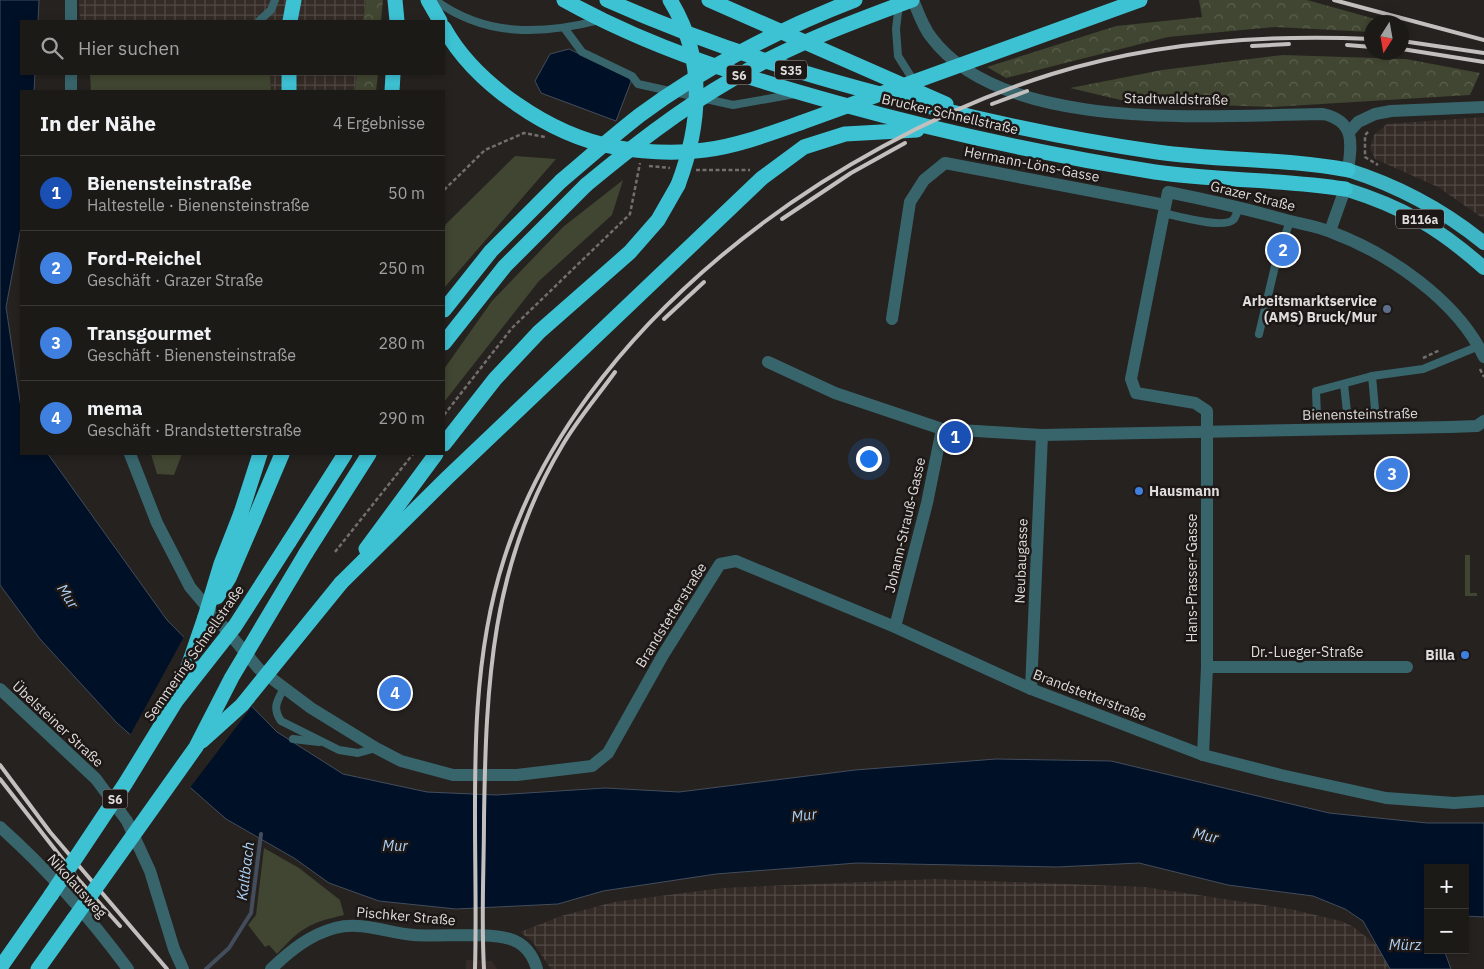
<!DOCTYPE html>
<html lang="de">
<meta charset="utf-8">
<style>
body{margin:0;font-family:"IBM Plex Sans",sans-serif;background:#292724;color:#f1f3f6}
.controls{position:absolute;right:15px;bottom:15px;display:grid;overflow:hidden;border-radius:0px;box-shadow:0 2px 8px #0003}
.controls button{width:45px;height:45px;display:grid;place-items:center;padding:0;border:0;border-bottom:1px solid #3a3836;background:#1c1a17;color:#f1f3f6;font:25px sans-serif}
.compass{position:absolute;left:1364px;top:15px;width:45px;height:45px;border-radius:50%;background:#1c1a17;box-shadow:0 2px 8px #0003;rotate:191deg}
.you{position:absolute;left:868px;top:458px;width:18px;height:18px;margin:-12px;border:4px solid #fff;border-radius:50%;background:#1a73e8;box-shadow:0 0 0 8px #1a73e833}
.badge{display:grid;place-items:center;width:32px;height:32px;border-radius:50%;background:#f59d8e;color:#fff;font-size:16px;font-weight:700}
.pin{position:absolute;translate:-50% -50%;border:2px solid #fff;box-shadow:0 1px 5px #0006}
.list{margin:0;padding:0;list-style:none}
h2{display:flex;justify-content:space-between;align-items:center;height:65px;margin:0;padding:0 20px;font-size:21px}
h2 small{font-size:16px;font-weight:400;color:#a0a1a1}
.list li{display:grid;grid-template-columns:32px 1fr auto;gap:15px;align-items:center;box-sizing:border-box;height:75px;padding:0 20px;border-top:1px solid #3a3836}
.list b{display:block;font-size:19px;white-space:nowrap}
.list p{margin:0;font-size:16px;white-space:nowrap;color:#a0a1a1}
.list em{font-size:16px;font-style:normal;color:#a0a1a1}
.icon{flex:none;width:28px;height:28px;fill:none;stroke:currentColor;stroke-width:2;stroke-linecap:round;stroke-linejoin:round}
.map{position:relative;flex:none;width:1484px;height:969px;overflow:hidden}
.search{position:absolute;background:#1c1a17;box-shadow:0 2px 8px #0003;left:20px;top:20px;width:425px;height:55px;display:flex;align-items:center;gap:12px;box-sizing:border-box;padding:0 18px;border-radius:0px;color:#a0a1a1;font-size:19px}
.panel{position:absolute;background:#1c1a17;box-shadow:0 2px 8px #0003;left:20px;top:90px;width:425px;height:365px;border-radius:0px}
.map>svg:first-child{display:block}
</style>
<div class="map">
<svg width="1484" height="969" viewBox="0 0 1484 969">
<defs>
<pattern id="industrial-grid" width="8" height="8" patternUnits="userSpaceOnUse" patternTransform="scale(1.25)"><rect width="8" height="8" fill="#342b26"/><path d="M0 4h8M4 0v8" fill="none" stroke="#514945"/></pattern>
<pattern id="forest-crowns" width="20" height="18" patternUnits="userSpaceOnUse" patternTransform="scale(1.25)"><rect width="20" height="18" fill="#404631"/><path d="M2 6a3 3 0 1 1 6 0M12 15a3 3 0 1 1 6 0" fill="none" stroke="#5b604e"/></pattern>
</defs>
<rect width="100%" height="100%" fill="#26221f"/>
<path fill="#342b26" d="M466,960l26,1 5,8h-31z"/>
<g fill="url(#industrial-grid)">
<path d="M79,0h287l-3,21h-283z"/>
<path d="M270,74h87l-2,17h-84z"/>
<path d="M1484,117v102l-46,-32 -63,-28 -5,-11 4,-13 13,-11z"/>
<path d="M935,879l210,8 145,22 51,12 11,5 27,21 11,22h-839l-19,-28 -12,-9 41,-16 53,-14 108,-14z"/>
</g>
<g fill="#404631">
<path d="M90,74h180l1,17h-180z"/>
<path d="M515,156l41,3 -112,129v-59l2,-5z"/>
<path d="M623,180l-11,35 -73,66 -95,121v-33l48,-68 71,-74z"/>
<path d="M151,454h31l-8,21 -17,-1z"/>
<path d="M1465,555h5v38h7v3h-12z"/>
<path d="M264,848l35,20 41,32 4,15c-35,8 -43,13 -67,39l-8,-9 -4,2 -17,-22 8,-10z"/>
</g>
<g fill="url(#forest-crowns)">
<path d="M366,0h17l-2,21h-18z"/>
<path d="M1199,0h108l79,22h-14l-1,10 -96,-5 -107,10 -162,41 -19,-11 129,-41 86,-9z"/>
<path d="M1283,55l123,4 74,14 -10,22 -198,12 -143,-5 -59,-14 92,-18z"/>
<path d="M357,74h21l-2,17h-21z"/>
</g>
<g fill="#001026" stroke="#434d5c">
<path d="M0,0h39l-1,21h-17v53h14l-1,17h-13v136l-15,80 15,101v46h27l119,166 110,112 66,42 84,18 69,3 109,-7 74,4 176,-22 141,-11 115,2 218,52 98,10h57v94l-19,-1v-48h-37v82h16l7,19h-61l-27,-48 -18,-12 -32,-13 -85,-11 -89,-22 -82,4 -200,-4 -141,11 -113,17 -45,13 -102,5 -77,-8 -50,-18 -35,-25 -68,-39 -109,-96 -77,-84 -40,-54z"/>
<path d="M569,49l63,30 -16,42 -75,-28 -6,-12 15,-27z"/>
</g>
<path fill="#26221f" d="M185,635l68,70 -64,84 -60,-52z"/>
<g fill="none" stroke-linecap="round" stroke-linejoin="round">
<path stroke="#434d5c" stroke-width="4" d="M206,969l23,-21 22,-35 10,-79"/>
<g stroke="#726f6d" stroke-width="2.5" stroke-dasharray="4 2.5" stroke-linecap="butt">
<path d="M1368,132l-3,3v22l13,8"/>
<path d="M649,166l21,2"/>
<path d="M696,170h54"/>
<path d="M444,190l41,-40 39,-17 21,4"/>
<path d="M1423,358l17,-8"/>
<path d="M1480,369l4,8"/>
<path d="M444,415l68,-87 118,-114 10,-51"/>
<path d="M335,552l78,-98"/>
</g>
<g stroke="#38656c" stroke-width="8">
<path d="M435,0c50,37 107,35 165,20"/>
<path d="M899,4l-3,25 2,27 17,27"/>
<path d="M259,21l12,-11 4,-10"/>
<path d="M565,29l17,23 50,24 6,8 95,21 62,-11"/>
<path d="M1163,213c14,3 62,17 71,6 2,-3 4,-9 5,-12"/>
<path d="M1259,334l17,-72 14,-41"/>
<path d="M1372,376l3,33"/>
<path d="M1344,384l3,28"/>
<path d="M1317,416l-1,-25 56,-15 51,-7 56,-23"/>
<path d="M284,688c-7,13 -12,20 -3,33l58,29 19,3 18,-5"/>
<path d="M293,739l26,3"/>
</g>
<g stroke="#38656c" stroke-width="12">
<path d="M71,0v21"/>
<path d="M71,91v-17"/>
<path d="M1330,231l15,-42"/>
<path d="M892,319l18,-117 14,-22 21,-17 220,42"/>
<path d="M768,362l67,31 107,36 100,6 408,-8 27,-1 7,-5"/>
<path d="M130,454l27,69 33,64 69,82 52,39 65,40 25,13 52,14h64l75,-9 16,-13 55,-98 57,-91 16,-3 159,66 136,62 172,66 78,20 105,23 68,5 30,-2"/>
<path d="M895,627l32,-124 15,-74"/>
<path d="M1207,667h200"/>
<path d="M0,689l96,90 31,42 23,50 24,78 9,20"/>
<path d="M1031,689l11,-254"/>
<path d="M1203,755l4,-88v-256l-12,-8 -59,-10 -5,-14 37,-187c40,8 79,17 118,28 15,4 31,6 45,12 57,21 126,68 153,125"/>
<path d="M0,827c47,42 91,92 128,142"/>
<path d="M271,969c19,-18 38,-34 64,-41 27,-7 53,5 79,7 26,2 73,-3 96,4 14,4 23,16 27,30"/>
</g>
<g stroke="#38656c" stroke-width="12">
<path d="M913,0c5,12 10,27 18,37 73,98 283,78 392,77 32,7 29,29 25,56"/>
<path d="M1349,132l9,-10 17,-8 16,-3 93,-4"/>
</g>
<g stroke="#3eb5c5" stroke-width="14">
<path d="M1348,170c51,16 94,39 136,73"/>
<path d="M1345,189c58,18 94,39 139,79"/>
</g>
<g stroke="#3dc2d4" stroke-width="15">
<path d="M395,0l2,21"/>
<path d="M428,0l12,21"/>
<path d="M564,0c86,48 179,77 273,103 105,29 210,52 318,69 63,9 127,7 190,17"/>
<path d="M607,0c105,47 209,79 320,106 76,19 152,35 230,46 63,9 128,6 191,18"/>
<path d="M709,0l237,104"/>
<path d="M290,21l4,-21"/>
<path d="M444,28c31,56 106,107 170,119 28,5 62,7 91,3 32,-4 64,-16 95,-27"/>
<path d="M289,74v17"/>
<path d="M392,91l1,-17"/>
<path d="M444,310l47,-59 70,-70"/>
<path d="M444,343l61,-77 81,-81"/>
<path d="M444,444l51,-65 44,-47 91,-80 28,-32 20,-35"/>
<path d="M241,513l19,-59"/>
<path d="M254,520l28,-66"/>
<path d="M289,542l56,-88"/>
<path d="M366,549l70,-95"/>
<path d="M306,553l63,-99"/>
<path d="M341,583l106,-105 315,-300 42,-31 41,-13 72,-4"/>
<path d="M177,699l28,-82"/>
<path d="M0,968l51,-73"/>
<path d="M38,969l35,-49"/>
</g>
<g stroke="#c2bfbe" stroke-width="4">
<path d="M1334,0l150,40"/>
<path d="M1402,41l82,12"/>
<path d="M1347,45l25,2"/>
<path d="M1252,46l37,-2"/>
<path d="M1402,49l82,13"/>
<path d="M992,104l35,-13"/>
<path d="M782,219l69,-46 54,-30"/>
<path d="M664,319l40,-37"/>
<path d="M0,765l50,67 117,137"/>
<path d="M0,779l78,100 42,47"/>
<path d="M475,969c4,-135 -13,-280 29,-410 73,-232 324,-415 548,-485 104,-32 212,-40 320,-35"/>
<path d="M484,969c-3,-50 0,-101 0,-151 2,-134 7,-253 78,-372 15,-26 35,-49 53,-74"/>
</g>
<g stroke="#3dc2d4" stroke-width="15">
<path d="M670,0c36,58 31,124 8,185"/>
<path d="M800,123l340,-123"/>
<path d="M561,181c26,-22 52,-45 79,-66 63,-47 142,-87 215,-115"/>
<path d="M586,185c46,-38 93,-75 145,-105 57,-34 119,-57 181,-80"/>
<path d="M217,597l12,-19 25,-58"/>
<path d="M205,617l16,-53 20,-51"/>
<path d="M202,741l40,-36 99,-122"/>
<path d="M51,895l74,-111 51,-83 59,-75 54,-84"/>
<path d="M73,920l123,-173 36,-70 74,-124"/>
</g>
</g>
<circle fill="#5c6f8a" stroke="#1d1816" stroke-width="2" cx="1387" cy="309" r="5"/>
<g fill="#3f7fe0" stroke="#1d1816" stroke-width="2">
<circle cx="1139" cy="491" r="5"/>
<circle cx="1465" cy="655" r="5"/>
</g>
<g text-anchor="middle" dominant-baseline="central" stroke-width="5" stroke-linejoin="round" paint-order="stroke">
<g fill="#1d1816" stroke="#a5a1a0" stroke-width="1">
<rect x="775" y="60.5" width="32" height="19" rx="4"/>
<rect x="726.5" y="65.5" width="25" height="19" rx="4"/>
<rect x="1396" y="209.5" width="48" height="19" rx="4"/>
<rect x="102.5" y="789.5" width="25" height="19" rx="4"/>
</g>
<g font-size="12" font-weight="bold" fill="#dfdcdb">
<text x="791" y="70">S35</text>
<text x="739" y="75">S6</text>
<text x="1420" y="219">B116a</text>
<text x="115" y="799">S6</text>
</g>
<g font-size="14" fill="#dfdcdb" stroke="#1d1816">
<text transform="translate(1176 99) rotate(1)">Stadtwaldstraße</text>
<text transform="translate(950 114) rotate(13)">Brucker Schnellstraße</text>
<text transform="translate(1032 164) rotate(11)">Hermann-Löns-Gasse</text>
<text transform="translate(1253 196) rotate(14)">Grazer Straße</text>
<text transform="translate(1360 414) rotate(-1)">Bienensteinstraße</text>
<text transform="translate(905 525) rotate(-77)">Johann-Strauß-Gasse</text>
<text transform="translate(1021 561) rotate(-88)">Neubaugasse</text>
<text transform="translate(1192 578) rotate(-90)">Hans-Prasser-Gasse</text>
<text transform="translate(671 615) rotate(-58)">Brandstetterstraße</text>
<text x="1307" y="652">Dr.-Lueger-Straße</text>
<text transform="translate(194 653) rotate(-55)">Semmering Schnellstraße</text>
<text transform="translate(1090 695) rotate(21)">Brandstetterstraße</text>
<text transform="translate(58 724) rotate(43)">Übelsteiner Straße</text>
<text transform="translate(77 886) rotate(48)">Nikolausweg</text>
<text transform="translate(406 916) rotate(5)">Pischker Straße</text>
</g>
<g font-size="14" font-weight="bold" fill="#dfdcdb" stroke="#1d1816" text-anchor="end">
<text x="1377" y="301">Arbeitsmarktservice<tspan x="1377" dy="16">(AMS) Bruck/Mur</tspan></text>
<text x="1149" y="491" text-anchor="start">Hausmann</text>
<text x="1455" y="655">Billa</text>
</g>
<g font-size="15" font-style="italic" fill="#abd0f6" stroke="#1d1816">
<text transform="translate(68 596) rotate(57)">Mur</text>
<text transform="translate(804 815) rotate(-7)">Mur</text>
<text transform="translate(1206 835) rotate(12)">Mur</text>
<text x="395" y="845">Mur</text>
<text transform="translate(245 871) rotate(-83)">Kaltbach</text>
<text x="1405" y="944">Mürz</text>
</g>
</g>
</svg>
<div class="controls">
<button>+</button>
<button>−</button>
</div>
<svg class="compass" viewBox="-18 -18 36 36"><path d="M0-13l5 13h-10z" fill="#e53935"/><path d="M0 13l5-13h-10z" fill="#a0a1a1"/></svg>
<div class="you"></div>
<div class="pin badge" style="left:955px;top:437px;background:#1a4fb4">1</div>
<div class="pin badge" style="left:1283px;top:250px;background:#3f7fe0">2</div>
<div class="pin badge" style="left:1392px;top:474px;background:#3f7fe0">3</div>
<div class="pin badge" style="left:395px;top:693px;background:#3f7fe0">4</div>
<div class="search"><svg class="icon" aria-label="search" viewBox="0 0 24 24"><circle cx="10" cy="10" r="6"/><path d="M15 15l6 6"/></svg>Hier suchen</div>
<section class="panel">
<h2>In der Nähe<small>4 Ergebnisse</small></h2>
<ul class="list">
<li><span class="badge" style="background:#1a4fb4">1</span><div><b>Bienensteinstraße</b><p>Haltestelle · Bienensteinstraße</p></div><em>50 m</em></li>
<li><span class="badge" style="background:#3f7fe0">2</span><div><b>Ford-Reichel</b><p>Geschäft · Grazer Straße</p></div><em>250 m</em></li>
<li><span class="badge" style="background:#3f7fe0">3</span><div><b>Transgourmet</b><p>Geschäft · Bienensteinstraße</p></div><em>280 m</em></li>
<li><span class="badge" style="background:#3f7fe0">4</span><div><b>mema</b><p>Geschäft · Brandstetterstraße</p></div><em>290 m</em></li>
</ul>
</section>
</div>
